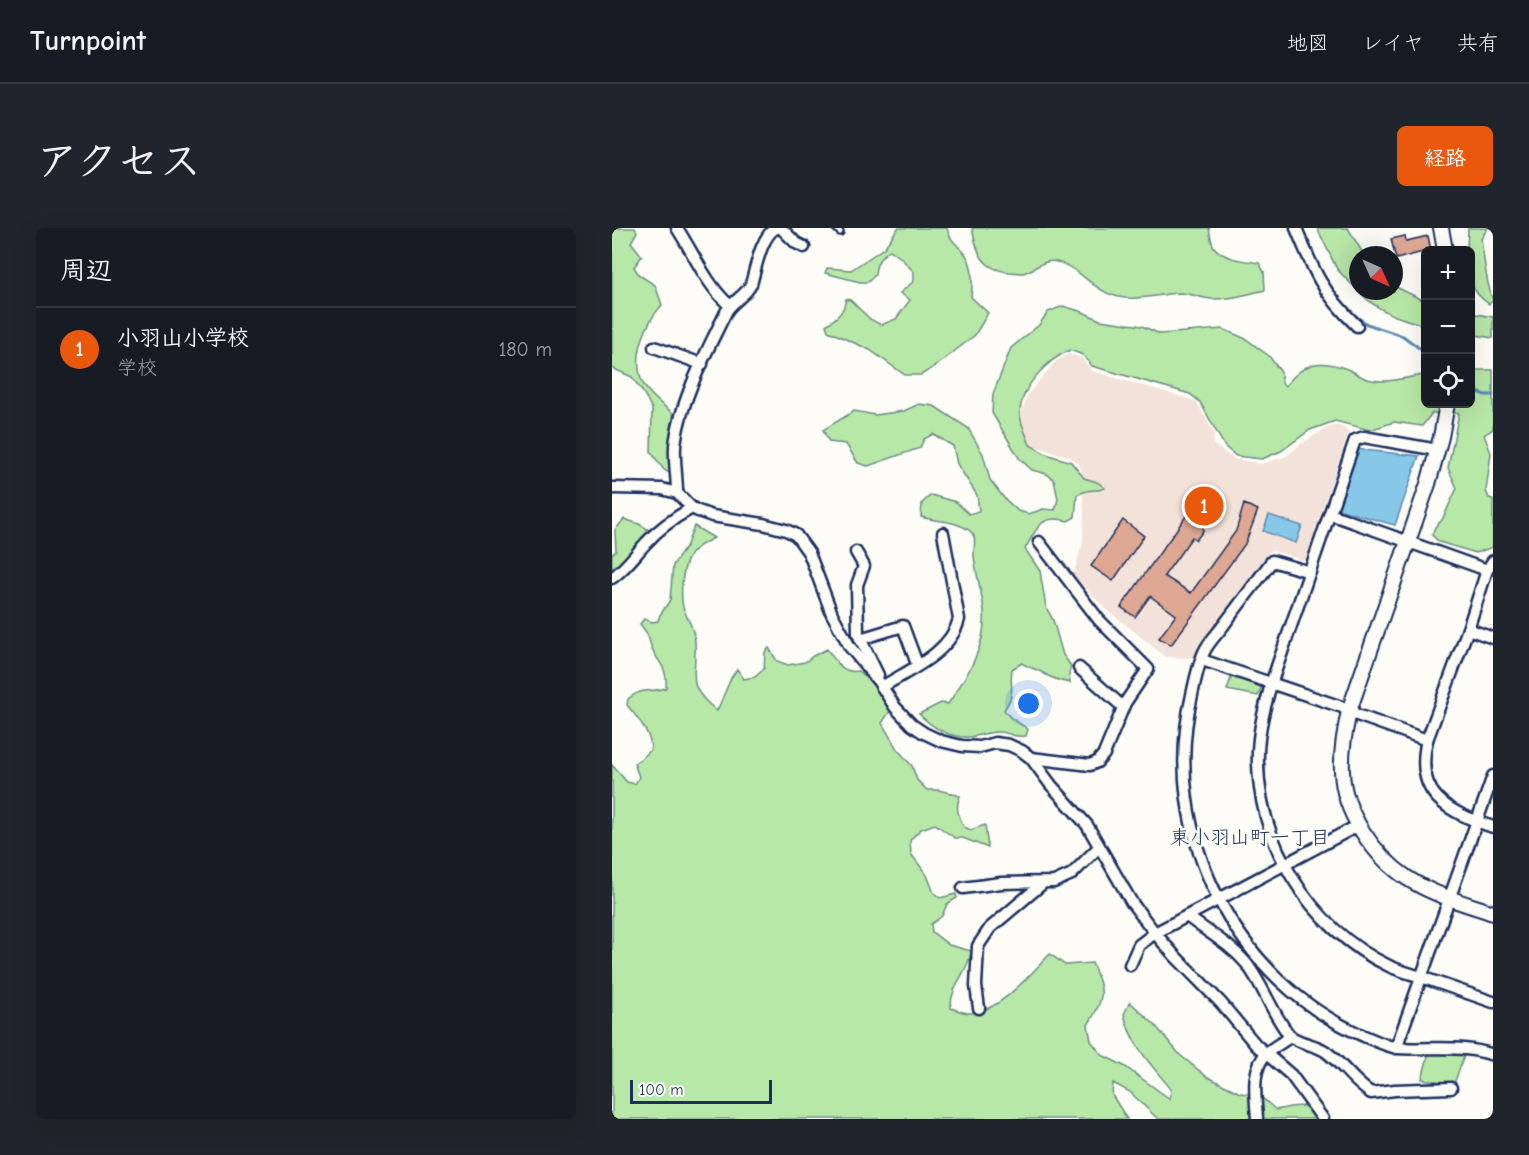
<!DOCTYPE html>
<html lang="ja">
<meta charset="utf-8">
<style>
body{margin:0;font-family:"Comic Neue","Klee One",sans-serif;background:#20242c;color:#f1f3f6}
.controls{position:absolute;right:18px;top:18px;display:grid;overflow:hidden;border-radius:9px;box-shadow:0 6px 24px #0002}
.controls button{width:54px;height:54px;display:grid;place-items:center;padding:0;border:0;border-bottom:2px solid #363941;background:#171b24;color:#f1f3f6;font:30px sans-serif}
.compass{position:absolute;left:737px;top:18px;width:54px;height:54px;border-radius:50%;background:#171b24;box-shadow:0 6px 24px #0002;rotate:135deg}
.scale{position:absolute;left:18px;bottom:15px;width:142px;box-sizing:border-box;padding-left:6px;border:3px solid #1b2f5e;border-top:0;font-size:16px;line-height:21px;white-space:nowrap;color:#1b2f5e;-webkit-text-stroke:4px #fdfcf7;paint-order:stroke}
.you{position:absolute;left:417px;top:476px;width:21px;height:21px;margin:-15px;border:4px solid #fff;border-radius:50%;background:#1a73e8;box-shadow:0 0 0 9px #1a73e833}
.badge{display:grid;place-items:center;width:39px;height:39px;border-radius:50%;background:#ea580c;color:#fff;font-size:20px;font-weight:700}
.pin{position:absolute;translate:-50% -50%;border:3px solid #fff;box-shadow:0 2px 6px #0006}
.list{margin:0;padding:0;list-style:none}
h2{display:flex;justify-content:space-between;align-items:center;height:78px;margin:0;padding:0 24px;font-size:26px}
h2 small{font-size:20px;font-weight:400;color:#9ea1a6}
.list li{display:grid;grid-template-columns:39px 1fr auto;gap:18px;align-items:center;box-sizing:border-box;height:84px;padding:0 24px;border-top:2px solid #363941}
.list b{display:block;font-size:22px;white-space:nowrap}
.list p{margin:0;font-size:20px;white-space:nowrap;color:#9ea1a6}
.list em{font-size:20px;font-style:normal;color:#9ea1a6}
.icon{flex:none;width:33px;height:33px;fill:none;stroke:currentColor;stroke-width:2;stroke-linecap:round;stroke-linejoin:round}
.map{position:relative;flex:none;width:881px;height:891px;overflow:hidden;border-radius:9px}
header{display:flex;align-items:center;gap:36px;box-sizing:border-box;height:84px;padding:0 30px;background:#171b24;border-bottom:2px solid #363941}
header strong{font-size:28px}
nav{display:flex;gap:33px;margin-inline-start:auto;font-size:21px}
.intro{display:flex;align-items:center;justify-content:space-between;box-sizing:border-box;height:144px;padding:0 36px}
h1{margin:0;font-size:42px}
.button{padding:15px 27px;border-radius:9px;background:#ea580c;color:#fff;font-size:21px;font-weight:700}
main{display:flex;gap:36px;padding:0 36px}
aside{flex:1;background:#171b24;border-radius:9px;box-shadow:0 6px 24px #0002}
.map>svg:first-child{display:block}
</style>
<header>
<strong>Turnpoint</strong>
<nav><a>地図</a><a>レイヤ</a><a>共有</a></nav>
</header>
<div class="intro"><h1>アクセス</h1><a class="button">経路</a></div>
<main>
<aside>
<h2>周辺<small></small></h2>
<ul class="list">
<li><span class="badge">1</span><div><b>小羽山小学校</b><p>学校</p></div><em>180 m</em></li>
</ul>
</aside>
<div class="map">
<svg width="881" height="891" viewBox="0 0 881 891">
<rect width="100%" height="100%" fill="#fdfcf7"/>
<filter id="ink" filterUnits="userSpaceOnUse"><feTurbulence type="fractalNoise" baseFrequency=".0167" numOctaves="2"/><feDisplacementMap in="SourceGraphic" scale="12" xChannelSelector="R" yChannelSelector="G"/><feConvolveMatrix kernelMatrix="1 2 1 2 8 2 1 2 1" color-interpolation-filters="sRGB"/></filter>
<g filter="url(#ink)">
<path fill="#f3e2d9" d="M457,126l13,4 10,13 104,30 18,32 -1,11 21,15 28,5 25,-8 15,-13 25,-15 11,-3 11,6 -44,130 -34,-11 -74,97 -2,11 -29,-1 -59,-47 -34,-34 10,-35 1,-29 -3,-42 -3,-7 -10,-7 -35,-10 -14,-14 1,-15 8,-23 28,-33z"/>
<g fill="#b8e8a8" stroke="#6a8c83" stroke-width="1.5">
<path d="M0,0h23l2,4 -6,10 11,14 -8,11 5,8 16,10 7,20c-16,17 -29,50 -21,74 4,13 21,26 32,34l1,13 -5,28 4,21 -9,-5 -13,-18 1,-43 -8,-15 -12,-17 -20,-9z"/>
<path d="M286,0h49c2,13 12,17 19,27 8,12 7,28 5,42l17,16 -13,22 -39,31 -15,9h-16l-35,-25 -42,-19 -2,-6c11,-7 18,-13 20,-26l4,1 20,19 11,6 15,-6 14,-19 -10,-7 14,-12v-9l-13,-14 -11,-8c-10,7 -14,12 -15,25l-7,7h-8l-35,-9 2,-5 24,2 33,-22z"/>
<path d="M360,0h237c1,6 2,14 5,19 9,12 31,14 45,16l5,9 1,18c-17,4 -36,10 -54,9 -11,-1 -21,-6 -32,-6 -20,1 -44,9 -64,3 -22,-6 -35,-28 -58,-34 -13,-4 -22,8 -34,11 -4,0 -10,-1 -14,-1 -28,-3 -32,-20 -37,-44z"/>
<path d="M705,0h31l16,27h-6v36l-21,-22z"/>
<path d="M856,0h20l-7,11c4,23 4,41 12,62l-4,3c-23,-16 -19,-28 -19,-54h-3z"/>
<path d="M782,58l31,15v24c-25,-6 -48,-14 -67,-34h36z"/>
<path d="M451,78l20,6 17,8 42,6 18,8 63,-5 23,10 23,17 12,16 1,11 3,3c19,-23 33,-28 62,-17 7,2 13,8 20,10 19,5 37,-1 56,-4l2,1 1,28h44l1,-28 7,-6h15v59l-9,6 7,18 -5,38 3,7 4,1v48l-17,6 -37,-11 -7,-7 3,-8 7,-7 15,-32 -9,-20 11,-55h-27l-10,13 -28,-4 -24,8 -35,-9 -25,9 -29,21 -19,8 -26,-3 -11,-9 -25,-45 -10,-8 -98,-28 -9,-11 -13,-5c-23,10 -50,37 -50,64 0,9 7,22 10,31l16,9 25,8 13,16 13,4 8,6c-12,5 -14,-1 -28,7l-2,22 -7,4c-27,-8 -31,7 -43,28l15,22 6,36 7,13 10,35 8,11 -2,7 1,10c-11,-2 -19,-5 -29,-11 -6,-4 -13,-4 -19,-9l-10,6c-3,19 5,22 -8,41l6,7 18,12 -2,7c-15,2 -16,-4 -27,-4 -11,-1 -22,5 -33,5 -19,0 -34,-10 -47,-23l22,-11 7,1c19,-28 39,-58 36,-93 -2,-18 -8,-36 -10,-55 -1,-9 4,-19 -4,-25 -14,-11 -33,-9 -49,-14l1,-14 9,-8 25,7 13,12 10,-3 -2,-16 -20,-31 -4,-18 -20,-12 -9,5 -4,9 -52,18 -10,-3 -12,-19 -17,-2 -6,-12 31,-19 21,4 29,-4 15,-7 15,2 34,22 15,26 7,26 14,18 14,13 11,3 14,-5 12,1 3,-11 -4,-19 -7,-6 -15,-4 -13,-12 -27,-45 1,-19 18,-46 28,-23 9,-13z"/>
<path d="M858,85l23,4v21l-22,-4z"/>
<path d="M12,291l15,5 10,6c-3,17 -25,31 -37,42v-18l4,-3 -1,-21z"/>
<path d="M82,298l20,12c-8,4 -21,10 -25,19 -7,12 -9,37 -6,50 4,13 11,19 12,35 2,35 -11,43 22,69l14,-33 6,-9 7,10 11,-2 9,-8 1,-17 4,-4 8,13 11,4 17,-3 8,-6 14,-7c9,12 15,25 31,22 15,11 23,25 32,40l-8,12 15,26 15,17 5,14 10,10h12l21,6c-5,12 -2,20 4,31l7,3 14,-5 3,23 -25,-10h-8l-20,-14 -14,5 -11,11 1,14 16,21 7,18 6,5 16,-4 1,4 -10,6 -5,12 -11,8 1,8 17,13 22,6c-2,21 -21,34 -20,57 5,2 13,5 19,5 30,-1 61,-40 80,-59l15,11 27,-2c13,30 13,34 -4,62l3,16 11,14 22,11 46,33 1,-10c-19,-23 -41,-46 -47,-75l6,-12 25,23 25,30 26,21 34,17 20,3 16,14c21,-5 31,-8 47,9h-165l-28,-27 -17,-9 -1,12 15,24h-515v-354l15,17 8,2 4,-7 -5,-14 7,-4 10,-9c0,-18 -13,-31 -24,-45l1,-6c13,-12 22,-6 38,-11 2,-23 -9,-25 -15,-42 -3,-11 -4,-13 -11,-22l4,-5 8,3 6,-1 2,-6 10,-15 3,-35 13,-18z"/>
<path d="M620,447l25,7 4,6 -3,8 -31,-6z"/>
<path d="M817,824l36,1 -11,31 -32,-5z"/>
</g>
<g fill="#87c8e8" stroke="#5c8bb1" stroke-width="1.5">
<path d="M742,221l65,7 -24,69 -58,-16z"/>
<path d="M657,287l33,11 -6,17 -33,-12z"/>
</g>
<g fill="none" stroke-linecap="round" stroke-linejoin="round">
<g stroke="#5c8bb1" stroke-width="3">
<path d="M742,87l13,9 36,12 23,17"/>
<path d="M858,161l15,6h8"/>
</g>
</g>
<g fill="#dda793" stroke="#1b2f5e" stroke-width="1.5">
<path d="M793,8l1,5 22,-5 3,14 -35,9 -5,-20z"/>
<path d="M632,276l14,6 -13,34 -74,101 -12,-7 17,-23 -26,-19 -15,21 -14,-10 68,-95 12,9 -2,3 4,3v4l-7,9 -4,-3 -28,39 27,17 45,-62z"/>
<path d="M511,292l21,16 -31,45 -22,-15z"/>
</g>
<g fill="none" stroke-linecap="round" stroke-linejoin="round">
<g stroke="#1b2f5e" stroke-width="10">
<path id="service" d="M224,0l4,4"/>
</g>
<g stroke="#1b2f5e" stroke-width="15">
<g id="minor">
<path d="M65,0c17,26 29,56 52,77"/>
<path d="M169,0l15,15 8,4"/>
<path d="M684,0c18,44 26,64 61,98"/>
<path d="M42,119l48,17"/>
<path d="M826,222l-74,-13 -9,3 -84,244c-6,22 -12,44 -13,67 -3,89 51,177 131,215 11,5 23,8 35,12 23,8 46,16 69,24"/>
<path d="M0,260l50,1 15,4 15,15 6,3 14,5 51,8 23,6 10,5 13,18 23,61 18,33 29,35 16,25 17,18 12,8 17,8 21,5 18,1 15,-4 14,2 13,6 9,7 20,27 36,40 45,78 23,30 19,22 47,48 35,42 35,30 32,44"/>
<path d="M65,265c0,-16 -3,-31 -2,-47 4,-43 32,-95 51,-134 6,-11 21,-17 25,-28 5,-16 10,-48 25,-56"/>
<path d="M718,286l157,56"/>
<path d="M244,324l8,14 -7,19 1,49 20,41"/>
<path d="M881,333l-6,9 -19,59 -41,111c-13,55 19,71 66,87"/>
<path d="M698,344l-38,-11c-16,22 -33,43 -49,65 -6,8 -15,17 -19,26 -6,13 -9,29 -12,43 -33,137 43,286 172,341 10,4 24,11 34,12 32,2 65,-4 95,7"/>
<path d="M0,350c14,-10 22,-22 34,-35 13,-15 28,-25 46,-35"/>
<path d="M856,401l25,9"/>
<path d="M248,411l43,-13 14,38"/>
<path d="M590,432l140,47 15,8 70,25"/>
<path d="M467,440l44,39"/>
<path d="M270,459c27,-17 69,-34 77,-68l-16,-86"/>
<path d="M419,530l59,7 7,-3 7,-8 21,-51 23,-34 -49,-49 -60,-78"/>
<path d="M351,660l38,-5 53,-1 18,-8 27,-27"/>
<path d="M575,688c20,16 42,27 59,47 18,23 26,51 44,73"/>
<path d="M518,737l9,-20 16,-12 204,-108"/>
<path d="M367,780l-3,-22 2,-40 12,-18 52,-44"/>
<path d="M784,820l97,-272"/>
<path d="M645,891c-1,-21 -7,-50 10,-66 7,-7 16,-10 23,-17 11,8 24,8 35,15 17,12 28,31 46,42l24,-3 56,-2"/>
</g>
</g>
<g stroke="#1b2f5e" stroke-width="18">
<g id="tertiary">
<path d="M829,0l4,22"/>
<path d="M835,176l-6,33 -13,47 -79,227c-4,20 -8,39 -7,60 1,41 32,85 65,107 26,17 57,25 86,35"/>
</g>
</g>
<use href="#service" stroke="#fdfcf7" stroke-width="5"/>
<use href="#minor" stroke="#fdfcf7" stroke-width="10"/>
<use href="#tertiary" stroke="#fdfcf7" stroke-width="14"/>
</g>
</g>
<g text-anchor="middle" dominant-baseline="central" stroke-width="5" stroke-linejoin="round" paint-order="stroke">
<g font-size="20" fill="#1b2f5e" stroke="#fdfcf7">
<text x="638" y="609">東小羽山町一丁目</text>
</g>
</g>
</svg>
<div class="controls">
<button>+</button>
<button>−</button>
<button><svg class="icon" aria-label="locate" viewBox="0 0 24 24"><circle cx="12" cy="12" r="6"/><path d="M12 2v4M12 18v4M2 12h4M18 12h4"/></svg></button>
</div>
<svg class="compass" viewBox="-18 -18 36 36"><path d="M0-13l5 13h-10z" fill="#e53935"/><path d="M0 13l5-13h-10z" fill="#9ea1a6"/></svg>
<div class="scale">100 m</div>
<div class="you"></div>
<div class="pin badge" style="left:592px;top:278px">1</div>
</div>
</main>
